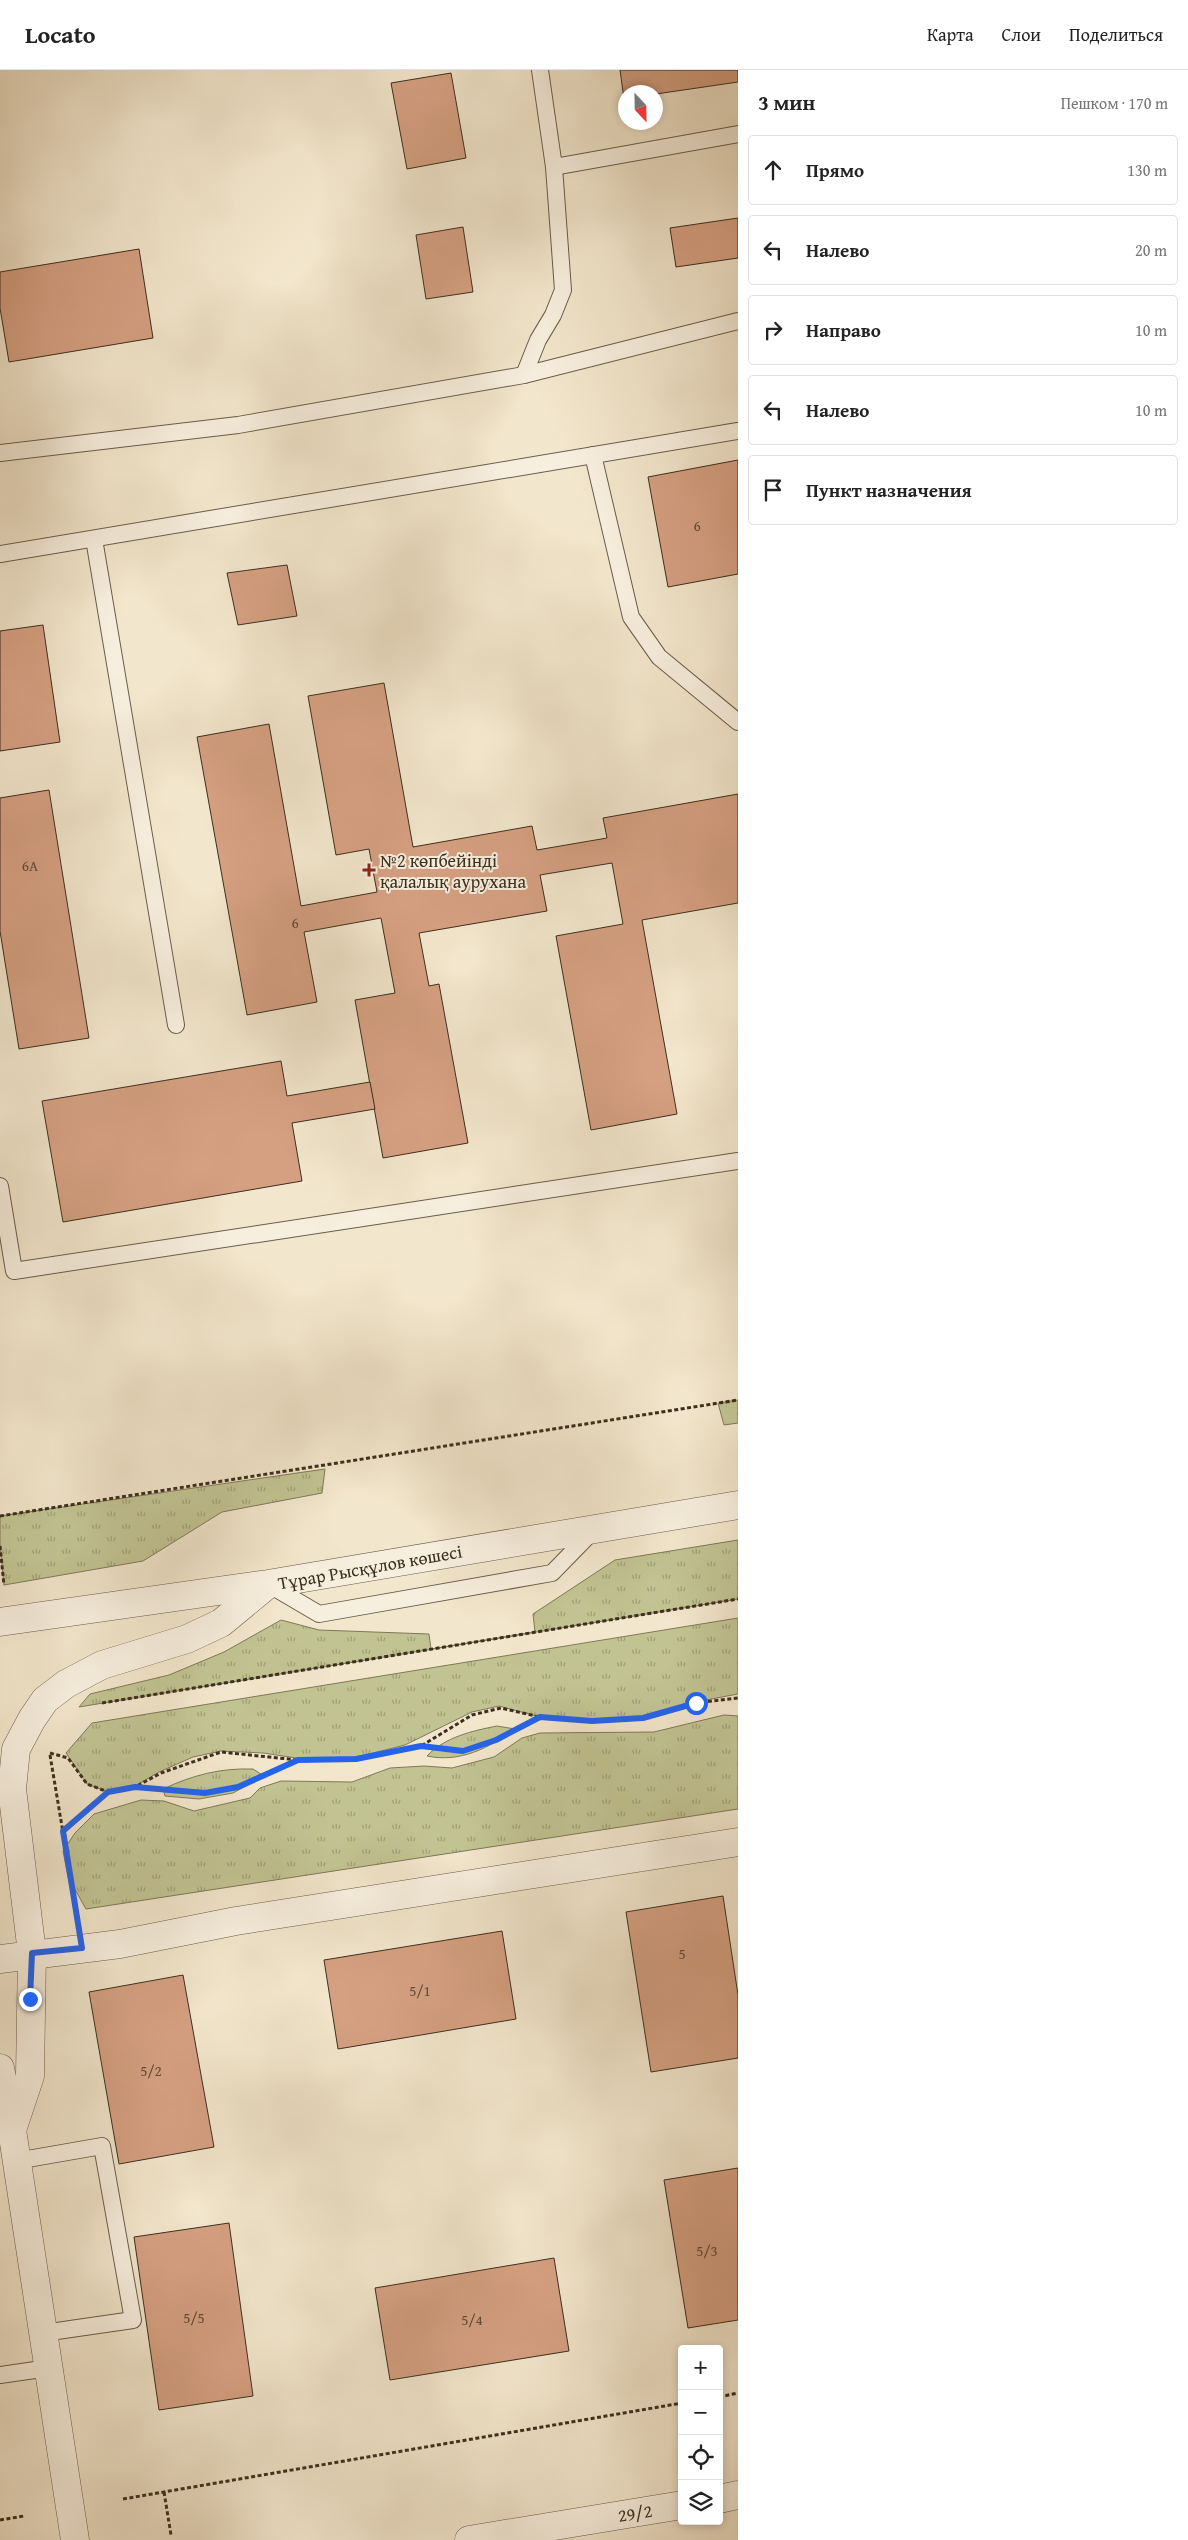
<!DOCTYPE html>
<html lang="ru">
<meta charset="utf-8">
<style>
body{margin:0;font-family:"Gentium Book Plus",serif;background:#f2f2f2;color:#222}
.controls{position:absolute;right:15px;bottom:15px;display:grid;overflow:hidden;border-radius:5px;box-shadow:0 2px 8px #0003}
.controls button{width:45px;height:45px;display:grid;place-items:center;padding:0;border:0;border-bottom:1px solid #e0e0e0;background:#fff;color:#222;font:25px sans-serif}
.compass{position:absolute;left:618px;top:15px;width:45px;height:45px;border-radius:50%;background:#fff;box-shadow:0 2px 8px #0003;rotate:158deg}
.stop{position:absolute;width:15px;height:15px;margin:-11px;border:4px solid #2563eb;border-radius:50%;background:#fff}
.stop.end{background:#2563eb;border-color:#fff;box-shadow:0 1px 5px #0008}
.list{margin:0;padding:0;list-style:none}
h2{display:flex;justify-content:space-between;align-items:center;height:65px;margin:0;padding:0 20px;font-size:21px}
h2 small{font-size:16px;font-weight:400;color:#767676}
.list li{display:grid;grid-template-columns:32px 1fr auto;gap:15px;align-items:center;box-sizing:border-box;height:70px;margin:0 10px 10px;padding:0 10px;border:1px solid #e0e0e0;border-radius:5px}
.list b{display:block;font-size:19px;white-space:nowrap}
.list em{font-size:16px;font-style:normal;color:#767676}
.icon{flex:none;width:28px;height:28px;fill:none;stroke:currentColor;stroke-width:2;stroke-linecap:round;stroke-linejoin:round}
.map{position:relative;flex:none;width:738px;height:2470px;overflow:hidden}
header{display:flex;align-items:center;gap:30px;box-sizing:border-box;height:70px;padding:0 25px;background:#fff;border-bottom:1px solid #e0e0e0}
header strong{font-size:24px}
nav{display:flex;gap:28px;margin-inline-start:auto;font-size:18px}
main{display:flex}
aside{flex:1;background:#fff}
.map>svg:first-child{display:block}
</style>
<header>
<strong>Locato</strong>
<nav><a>Карта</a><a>Слои</a><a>Поделиться</a></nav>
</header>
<main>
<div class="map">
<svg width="738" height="2470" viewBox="0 0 738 2470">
<defs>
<pattern id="grass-tufts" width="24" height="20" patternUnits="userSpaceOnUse" patternTransform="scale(1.25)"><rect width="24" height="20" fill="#c2c392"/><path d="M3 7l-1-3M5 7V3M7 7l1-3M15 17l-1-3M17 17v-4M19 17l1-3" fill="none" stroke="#9f9f77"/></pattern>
</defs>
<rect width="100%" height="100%" fill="#f2e6cc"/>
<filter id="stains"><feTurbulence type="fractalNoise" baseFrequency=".004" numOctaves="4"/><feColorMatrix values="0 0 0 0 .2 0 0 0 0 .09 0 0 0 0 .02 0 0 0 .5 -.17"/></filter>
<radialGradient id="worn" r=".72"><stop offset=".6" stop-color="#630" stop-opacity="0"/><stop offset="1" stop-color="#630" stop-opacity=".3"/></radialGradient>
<g fill="url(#grass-tufts)" stroke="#7f7958">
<path d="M738,1330v23l-14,2 -6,-22z"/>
<path d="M325,1399l-3,24 -100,19 -79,49 -139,24 -4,-39v-30z"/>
<path d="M738,1470v59l-659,108 11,-13 79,-19 55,-23 57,-32 38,10 110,4 2,15 104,-17 -2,-18 82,-54z"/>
<path d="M738,1548v76l-43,8 -53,16 -51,2 -51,-3 -41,-11 -27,6 -67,33 -48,12 -54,2 -40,-6 -42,-2 -28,6 -34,15 -24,14 -27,6 -21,-8 -21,-31 26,-30z"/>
<path d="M724,1645l14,1v93l-652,100 -18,-32 -5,-26 12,-18 19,-19 47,-14 23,1 30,10 56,-13 10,-10 21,-7 71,1 38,-14 34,-2 28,2 42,-11 28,-19 18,-5 114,-1z"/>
<path d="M497,1656l18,3c-26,19 -55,34 -88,27 18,-19 45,-25 70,-30z"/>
<path d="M253,1699l11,7 -31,17 -34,6 -34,-3 -2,-7c30,-14 57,-21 90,-20z"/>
</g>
<g fill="#d5a082" stroke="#3c2f1e">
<path d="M620,0h118v12l-82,12 -30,-2 -2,7z"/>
<path d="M451,3l15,85 -59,11 -16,-86z"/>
<path d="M738,148v40l-62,9 -6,-39z"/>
<path d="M463,157l10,65 -47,7 -10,-64z"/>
<path d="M139,179l14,89 -144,24 -9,-54v-36z"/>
<path d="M738,390v114l-70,13 -20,-110z"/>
<path d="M287,495l10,51 -59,9 -11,-52z"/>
<path d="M43,555l17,117 -60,9v-120z"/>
<path d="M384,613l29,164 119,-21 5,24 70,-12 -4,-20 135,-24v109l-96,17 35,194 -86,16 -35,-194 67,-12 -11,-61 -72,12 7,36 -128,22 10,53 10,-2 29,159 -85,15 -28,-158 40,-7 -14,-75 -77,14 13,70 -70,13 -50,-278 72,-13 32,182 76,-14 -8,-43 -33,6 -28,-159z"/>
<path d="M49,720l40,248 -70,11 -19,-118v-133z"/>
<path d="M281,991l6,35 83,-14 5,27 -83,14 10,58 -239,41 -21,-121z"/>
<path d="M723,1826l15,99v63l-87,14 -25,-160z"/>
<path d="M502,1861l14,88 -178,30 -14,-89z"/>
<path d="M183,1905l31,172 -95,17 -30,-172z"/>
<path d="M738,2098v152l-50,8 -24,-148z"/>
<path d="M229,2153l24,173 -94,14 -25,-173z"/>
<path d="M554,2188l15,93 -179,29 -15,-92z"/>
</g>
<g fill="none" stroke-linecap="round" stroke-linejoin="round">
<g stroke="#6a5d4a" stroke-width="18">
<g id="service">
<path d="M540,0l14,97 184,-33"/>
<path d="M524,305l14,-35 15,-25 10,-25 -9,-123"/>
<path d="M0,383l238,-28 286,-50 214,-54"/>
<path d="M593,385l38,162 28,40 79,65"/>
<path d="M94,469l82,486"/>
<path d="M0,484l738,-123"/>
<path d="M0,1116l14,85 724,-110"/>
<path d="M268,1514l51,30 233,-41 42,-43"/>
<path d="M16,2091l86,-15 31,174 -90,13"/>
<path d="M0,2305l49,-7"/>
</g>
</g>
<g stroke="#6a5d4a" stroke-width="29">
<g id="minor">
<path d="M0,1889l120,-15 116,-23 502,-79"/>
<path d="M719,2429l19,-4"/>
<path d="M469,2470l213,-35"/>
</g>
</g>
<g stroke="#6a5d4a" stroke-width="29">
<g id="tertiary">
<path d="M0,1552l268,-38 470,-79"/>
<path d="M0,1998l12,62 63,410"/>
<path d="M12,2060l18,-54 2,-123 -20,-164 4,-40 16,-30 13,-19 21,-16 36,-19 85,-26 34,-16 46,-38"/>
</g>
</g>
<g stroke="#3c2f1e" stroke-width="3" stroke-dasharray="4 2.5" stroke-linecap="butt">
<path d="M0,1446l738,-116"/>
<path d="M0,1476l4,39"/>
<path d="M102,1633l636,-104"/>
<path d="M421,1676l42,5 33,-11 44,-23"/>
<path d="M50,1683l18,5 19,26 21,8 27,-5 26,-14 60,-21 77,8 58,-1 65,-13 51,-31 29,-7 39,9 52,4 51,-3 53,-15 42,-5"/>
<path d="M50,1685l27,161"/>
<path d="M135,1717l70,6 33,-6 59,-27"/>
<path d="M63,1761l44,-39"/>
<path d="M719,2327l19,-4"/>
<path d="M164,2422l7,43"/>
<path d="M123,2429l559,-96"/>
<path d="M0,2450l24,-4"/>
</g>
<use href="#service" stroke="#f7efde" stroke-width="16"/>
<use href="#minor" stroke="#f7efde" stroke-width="28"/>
<use href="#tertiary" stroke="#f7efde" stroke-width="28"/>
</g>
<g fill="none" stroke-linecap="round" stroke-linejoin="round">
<path stroke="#2563eb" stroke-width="6" d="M30,1929l2,-46 50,-5 -19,-117 45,-39 27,-5 70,6 33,-6 60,-27 58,-1 65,-13 42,5 33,-11 44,-23 52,4 51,-3 53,-15"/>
</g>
<path fill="#8f2418" stroke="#f7efde" stroke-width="2" d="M366.5 792.5h5v5h5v5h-5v5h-5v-5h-5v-5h5z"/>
<g text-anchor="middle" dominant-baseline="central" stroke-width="4" stroke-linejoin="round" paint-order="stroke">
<g font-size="15" fill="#624b37">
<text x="697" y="455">6</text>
<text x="30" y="795">6А</text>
<text x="295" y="852">6</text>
<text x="682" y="1883">5</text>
<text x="420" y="1920">5/1</text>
<text x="151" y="2000">5/2</text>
<text x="707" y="2180">5/3</text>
<text x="194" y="2247">5/5</text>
<text x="472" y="2249">5/4</text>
</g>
<g font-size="18" fill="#3c2f1e" stroke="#f7efde" text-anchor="start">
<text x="380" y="790">№2 көпбейінді<tspan x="380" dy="21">қалалық аурухана</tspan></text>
</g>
<g font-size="18" fill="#3c2f1e" stroke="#f7efde">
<text transform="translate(370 1497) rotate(-10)">Тұрар Рысқұлов көшесі</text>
<text transform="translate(635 2443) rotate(-9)">29/2</text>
</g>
</g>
<rect width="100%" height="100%" filter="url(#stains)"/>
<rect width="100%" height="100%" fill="url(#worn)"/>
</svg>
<div class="controls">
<button>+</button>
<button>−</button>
<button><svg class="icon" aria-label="locate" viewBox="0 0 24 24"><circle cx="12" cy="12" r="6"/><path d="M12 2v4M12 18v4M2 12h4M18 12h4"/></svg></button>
<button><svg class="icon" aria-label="layers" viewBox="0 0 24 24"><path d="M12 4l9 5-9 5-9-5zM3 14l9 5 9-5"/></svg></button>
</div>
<svg class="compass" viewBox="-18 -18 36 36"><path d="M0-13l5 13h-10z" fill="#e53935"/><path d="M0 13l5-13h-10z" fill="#767676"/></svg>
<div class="stop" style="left:696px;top:1633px"></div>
<div class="stop end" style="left:30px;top:1929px"></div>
</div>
<aside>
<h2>3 мин<small>Пешком · 170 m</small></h2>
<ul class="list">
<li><svg class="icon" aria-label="ahead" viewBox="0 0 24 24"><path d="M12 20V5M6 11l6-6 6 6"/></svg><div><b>Прямо</b></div><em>130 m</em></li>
<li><svg class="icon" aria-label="left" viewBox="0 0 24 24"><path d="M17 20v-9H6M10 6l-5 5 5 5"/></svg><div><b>Налево</b></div><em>20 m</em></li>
<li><svg class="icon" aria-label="right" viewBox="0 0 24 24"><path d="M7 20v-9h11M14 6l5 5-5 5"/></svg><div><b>Направо</b></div><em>10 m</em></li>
<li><svg class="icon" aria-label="left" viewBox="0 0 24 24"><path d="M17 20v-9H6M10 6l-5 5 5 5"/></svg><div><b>Налево</b></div><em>10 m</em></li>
<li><svg class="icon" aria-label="arrive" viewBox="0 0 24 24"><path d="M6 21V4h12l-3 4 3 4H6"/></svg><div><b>Пункт назначения</b></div></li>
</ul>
</aside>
</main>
